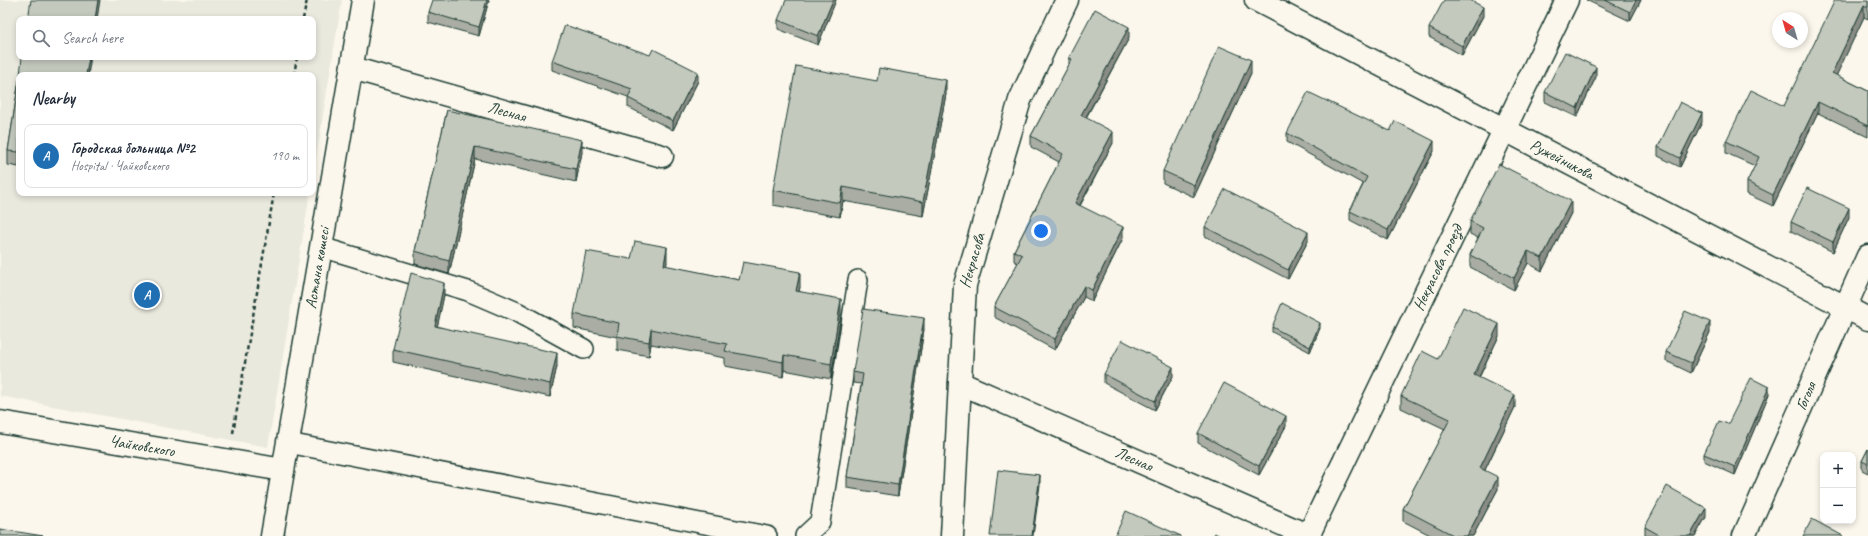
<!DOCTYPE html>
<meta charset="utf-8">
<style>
body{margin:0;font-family:Caveat,sans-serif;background:#f6f6f7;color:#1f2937}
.controls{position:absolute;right:12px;bottom:12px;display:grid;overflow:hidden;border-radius:8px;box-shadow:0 2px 6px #0003}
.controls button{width:36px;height:36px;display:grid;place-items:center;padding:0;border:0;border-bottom:1px solid #e0e1e3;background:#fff;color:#1f2937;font:20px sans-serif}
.compass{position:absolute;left:1772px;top:12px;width:36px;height:36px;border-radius:50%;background:#fff;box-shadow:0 2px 6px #0003;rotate:323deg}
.you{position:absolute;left:1041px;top:231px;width:14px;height:14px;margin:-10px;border:3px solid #fff;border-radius:50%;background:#1a73e8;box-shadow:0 0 0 6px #1a73e833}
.badge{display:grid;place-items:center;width:26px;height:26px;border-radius:50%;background:#1f6fb2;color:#fff;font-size:13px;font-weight:700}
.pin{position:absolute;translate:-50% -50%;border:2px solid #fff;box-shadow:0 1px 4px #0006}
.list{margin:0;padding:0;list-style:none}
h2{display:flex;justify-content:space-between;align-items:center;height:52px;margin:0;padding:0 16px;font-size:17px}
h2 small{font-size:13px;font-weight:400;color:#747a83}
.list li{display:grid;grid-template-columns:26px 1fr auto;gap:12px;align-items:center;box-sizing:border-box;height:64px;margin:0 8px 8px;padding:0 8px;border:1px solid #e0e1e3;border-radius:8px}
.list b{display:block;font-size:15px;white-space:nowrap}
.list p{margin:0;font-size:13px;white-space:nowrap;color:#747a83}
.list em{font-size:13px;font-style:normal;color:#747a83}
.icon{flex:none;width:22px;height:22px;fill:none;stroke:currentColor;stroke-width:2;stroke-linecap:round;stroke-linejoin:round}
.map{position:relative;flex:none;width:1868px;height:536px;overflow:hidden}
.search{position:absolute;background:#fff;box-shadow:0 2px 6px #0003;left:16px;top:16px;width:300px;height:44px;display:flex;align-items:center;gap:10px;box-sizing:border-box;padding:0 14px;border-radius:8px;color:#747a83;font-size:15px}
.panel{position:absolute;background:#fff;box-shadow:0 2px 6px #0003;left:16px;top:72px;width:300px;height:124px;border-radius:8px}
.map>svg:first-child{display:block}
</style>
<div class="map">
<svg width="1868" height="536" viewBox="0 0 1868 536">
<rect width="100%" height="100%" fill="#fbf7ec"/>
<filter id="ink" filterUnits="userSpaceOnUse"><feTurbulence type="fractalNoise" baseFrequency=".025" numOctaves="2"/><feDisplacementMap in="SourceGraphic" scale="8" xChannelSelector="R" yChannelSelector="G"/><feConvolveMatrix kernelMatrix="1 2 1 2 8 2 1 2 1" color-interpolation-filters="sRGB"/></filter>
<g filter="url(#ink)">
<path fill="#eae9de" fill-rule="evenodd" d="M0,0h342l-29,176v-101h-294v118h291l-42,254 -268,-51zM19,19h294v38h-294z"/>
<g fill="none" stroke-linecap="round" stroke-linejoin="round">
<g stroke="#1f3d34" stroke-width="22">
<g id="lane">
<path d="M321,247l147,44 49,21 67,37"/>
<path d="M288,443l479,93"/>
<path d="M805,536l15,-14 38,-242"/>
</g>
</g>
<g stroke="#1f3d34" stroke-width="25">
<g id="street">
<path id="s1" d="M1256,0l612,319"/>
<path id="s2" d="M352,68l310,88"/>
<path id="s3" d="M960,383l349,153"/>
<path id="s4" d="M0,422l283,48"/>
<path id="s5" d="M272,536l91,-536"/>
<path id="s6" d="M952,536l13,-251 55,-185 47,-100"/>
<path id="s7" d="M1308,536l259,-536"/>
<path id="s8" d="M1744,536l124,-280"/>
</g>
</g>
<g stroke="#1f3d34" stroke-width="2.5" stroke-dasharray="4 3" stroke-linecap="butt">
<path d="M303,19l4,-19"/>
<path d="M294,75l3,-18"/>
<path d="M233,433l41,-240"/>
</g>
<use href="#lane" stroke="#fbf7ec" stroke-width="19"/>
<use href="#street" stroke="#fbf7ec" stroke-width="22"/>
</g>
<g fill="#a9ada3" stroke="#1f3d34">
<path d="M489,0l-10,36 -51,-14v-10z"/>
<path d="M836,0l-18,45 -40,-16v-9z"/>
<path d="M1586,0h55l-11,21z"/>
<path d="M1868,0v19l-4,-2 -28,58 32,16v46l-50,-24 -45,93 -26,-12v-12l8,-16 -29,-13v-12l58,-35z"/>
<path d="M1483,16l-21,39 -33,-18v-9z"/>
<path d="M1129,38l-43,80 27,25 -33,63 43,32 -31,63 -8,-4 -29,53 -61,-33v-10l24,-44 -4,-2v-10l45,-89 -28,-15v-11l38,-71v-7z"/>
<path d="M552,61l146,20 -25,49 -45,-23v-10l-76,-27z"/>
<path d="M1251,73l-57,124 -31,-14v-12z"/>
<path d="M1596,77l-19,40 -32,-15v-10z"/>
<path d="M19,80v87l-11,-2v-14z"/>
<path d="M877,81l69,13 -23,122 -80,-15 -3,16 -67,-12v-15z"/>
<path d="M447,110l135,42 -6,30 -101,-23 -26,115 -34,-10v-13z"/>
<path d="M1702,122l-22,45 -22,-11v-9z"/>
<path d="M1390,131l44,20 -46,89 -38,-20v-9l13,-27 -76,-42v-9z"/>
<path d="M1571,213l-29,58 -14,-8 -14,27 -44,-23v-12l8,-17 -8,-4v-13z"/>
<path d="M1849,217l-16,35 -42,-21v-9z"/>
<path d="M1205,227l103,14 -20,38 -83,-43z"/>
<path d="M631,259l36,3 -1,4 73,14 61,7 -1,4 42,23 -10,65 -47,-9 -1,7 -58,-11v-8l-74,-14 -2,12 -32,-6v-13l-43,-9v-14z"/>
<path d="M444,295l-7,31 120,40 -7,31 -157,-35v-13z"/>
<path d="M1272,327l48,1 -10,24 -38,-20z"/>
<path d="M924,329l-26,167 -51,-8v-11l14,-93 -8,-1v-11z"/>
<path d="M1710,332l-19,41 -25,-12v-9z"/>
<path d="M1499,336l-20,42 36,29 -30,63 13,19 -25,47h-41l-29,-15v-12l42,-80 -44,-21v-12l37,-37z"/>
<path d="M1104,374l69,2 -18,34 -51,-27z"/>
<path d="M1769,394l-34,81 -31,-14v-7l24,-30z"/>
<path d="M1286,426l-27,49 -61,-32v-10z"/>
<path d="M1868,449v24l-6,-3v-9z"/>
<path d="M1706,517l-11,19h-50v-9z"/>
</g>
<g fill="#898d85" stroke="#1f3d34">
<path d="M98,0h2l-3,19h-2z"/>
<path d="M487,0h2l-10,36v-9z"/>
<path d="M833,0h3l-18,45v-9z"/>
<path d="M1636,0h5l-11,21v-9z"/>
<path d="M1864,5v12l-32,68v-12z"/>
<path d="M1483,7v9l-21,39v-9z"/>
<path d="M1129,27v11l-48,88v-11z"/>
<path d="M89,57h2l-3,18h-2z"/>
<path d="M1251,60v13l-57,124v-12z"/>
<path d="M1596,67v10l-19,40v-9z"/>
<path d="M698,72v9l-25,49v-9z"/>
<path d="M946,80v14l-23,122v-14z"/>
<path d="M1818,102v11l-45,93v-11z"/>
<path d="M1702,113v9l-22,45v-9z"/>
<path d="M1113,132v11l-38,71v-11z"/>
<path d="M582,140v12l-6,30v-13z"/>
<path d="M1434,141v10l-46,89v-10z"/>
<path d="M475,147v12l-26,115v-13z"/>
<path d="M843,187v14l-3,16v-14z"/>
<path d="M1571,201v12l-29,58v-13z"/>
<path d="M1849,208v9l-16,35v-10z"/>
<path d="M1123,227v11l-31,63v-11z"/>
<path d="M1308,232v9l-20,38v-9z"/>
<path d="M667,247v15l-3,18v-15z"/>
<path d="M1528,251v12l-14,27v-12z"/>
<path d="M800,272v15l-4,18v-14z"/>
<path d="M444,283v12l-9,43v-12z"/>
<path d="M1084,286v11l-29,53v-11z"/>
<path d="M841,299v15l-10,65v-15z"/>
<path d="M924,318v11l-26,167v-11z"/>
<path d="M1710,322v10l-19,41v-10z"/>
<path d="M1320,323v5l-10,24v-5z"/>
<path d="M1499,324v12l-25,51v-12z"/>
<path d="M651,329v15l-2,12v-14z"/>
<path d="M557,353v13l-7,31v-13z"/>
<path d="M784,355v15l-1,7v-15z"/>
<path d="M1173,367v9l-18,34v-9z"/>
<path d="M1769,387v7l-34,81v-8z"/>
<path d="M1515,395v12l-35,73v-12z"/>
<path d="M1286,416v10l-27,49v-9z"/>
<path d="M1040,475v10l-7,51h-1z"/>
<path d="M1498,477v12l-25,47h-6z"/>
<path d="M1706,508v9l-11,19h-5z"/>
</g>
<g fill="#c4c9be" stroke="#1f3d34">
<path d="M31,0h67l-3,19h-67z"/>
<path d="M432,0h55l-8,27 -51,-15z"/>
<path d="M786,0h47l-15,36 -40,-16z"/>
<path d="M1444,0h26l13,7 -21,39 -33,-18z"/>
<path d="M1605,0h31l-6,12z"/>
<path d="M1835,0h33v7l-4,-2 -32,68 36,18v35l-50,-24 -45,93 -26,-13 12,-25 -33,-16 25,-51 33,16z"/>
<path d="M1095,9l34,18 -48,88 32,17 -38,71 48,24 -31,63 -8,-4 -29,53 -61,-32 28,-52 -8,-4 49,-97 -32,-18 41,-77 -3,-1z"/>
<path d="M565,25l85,30 3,-6 45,23 -25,49 -45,-23 4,-9 -80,-28z"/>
<path d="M1219,46l32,14 -57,125 -31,-14z"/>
<path d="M1565,52l31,15 -19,41 -32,-16z"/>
<path d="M22,57h67l-3,18h-66z"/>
<path d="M796,66l81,15 2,-13 67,12 -23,122 -80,-15 -3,16 -67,-13z"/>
<path d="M19,80v72l-11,-1z"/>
<path d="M1308,92l82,39 5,-10 39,20 -46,89 -38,-19 17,-34 -80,-44z"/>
<path d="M1680,102l22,11 -22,45 -22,-11z"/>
<path d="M447,110l135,30 -6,29 -101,-22 -26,114 -34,-10z"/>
<path d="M1499,164l72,37 -29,57 -14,-7 -14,27 -44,-23 13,-27 -13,-7z"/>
<path d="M1807,188l42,20 -16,34 -42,-20z"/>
<path d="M1225,189l83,43 -20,38 -83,-43z"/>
<path d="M635,241l32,6 -3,18 75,15 4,-18 57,10 -4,19 45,8 -10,65 -47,-9 -1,7 -58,-11 2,-7 -76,-15 -2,13 -32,-6 2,-13 -45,-9 12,-63 45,8z"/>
<path d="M411,273l33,10 -9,43 122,27 -7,31 -157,-35z"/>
<path d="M1282,303l38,20 -10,24 -38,-20z"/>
<path d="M1463,307l36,17 -25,51 41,20 -35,73 18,9 -31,59h-12l-52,-27 47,-90 -49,-23 21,-45 16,8z"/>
<path d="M863,309l61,9 -26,167 -51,-8 16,-103 -10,-2z"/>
<path d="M1685,311l25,11 -19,41 -25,-11z"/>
<path d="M1122,340l51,27 -18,34 -51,-27z"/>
<path d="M1751,378l18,9 -34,80 -31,-13 15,-33 9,3z"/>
<path d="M1224,383l62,33 -27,50 -61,-33z"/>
<path d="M1868,449v15l-6,-3z"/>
<path d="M998,470l42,5 -8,61h-42z"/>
<path d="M1667,486l39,22 -16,28h-29l-16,-9z"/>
<path d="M1126,511l55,25h-66z"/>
<path d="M1812,519l31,17h-40z"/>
<path d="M0,529l43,7h-43z"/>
<path d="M1214,533l6,3h-8z"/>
</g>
</g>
<g text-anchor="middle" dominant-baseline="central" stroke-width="4" stroke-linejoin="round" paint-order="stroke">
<g font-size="16" fill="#1f3d34" stroke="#fbf7ec">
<text stroke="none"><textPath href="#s2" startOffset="161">Лесная</textPath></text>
<text stroke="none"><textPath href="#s1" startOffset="345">Ружейникова</textPath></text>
<text stroke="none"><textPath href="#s6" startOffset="277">Некрасова</textPath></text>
<text stroke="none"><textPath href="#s5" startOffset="272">Астана көшесі</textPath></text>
<text stroke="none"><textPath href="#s7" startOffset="298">Некрасова проезд</textPath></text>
<text stroke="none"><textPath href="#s8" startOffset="153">Гоголя</textPath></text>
<text stroke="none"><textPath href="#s4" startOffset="144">Чайковского</textPath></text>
<text stroke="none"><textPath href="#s3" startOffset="190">Лесная</textPath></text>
</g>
</g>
</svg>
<div class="controls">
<button>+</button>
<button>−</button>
</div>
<svg class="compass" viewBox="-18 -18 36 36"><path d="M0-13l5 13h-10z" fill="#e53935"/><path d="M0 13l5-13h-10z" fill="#747a83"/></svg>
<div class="you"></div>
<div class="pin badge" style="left:147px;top:295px">A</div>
<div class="search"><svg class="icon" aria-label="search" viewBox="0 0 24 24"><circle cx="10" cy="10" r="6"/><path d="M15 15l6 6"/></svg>Search here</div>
<section class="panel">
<h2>Nearby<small></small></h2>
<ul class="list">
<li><span class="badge">A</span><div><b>Городская больница №2</b><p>Hospital · Чайковского</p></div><em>190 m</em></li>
</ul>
</section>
</div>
